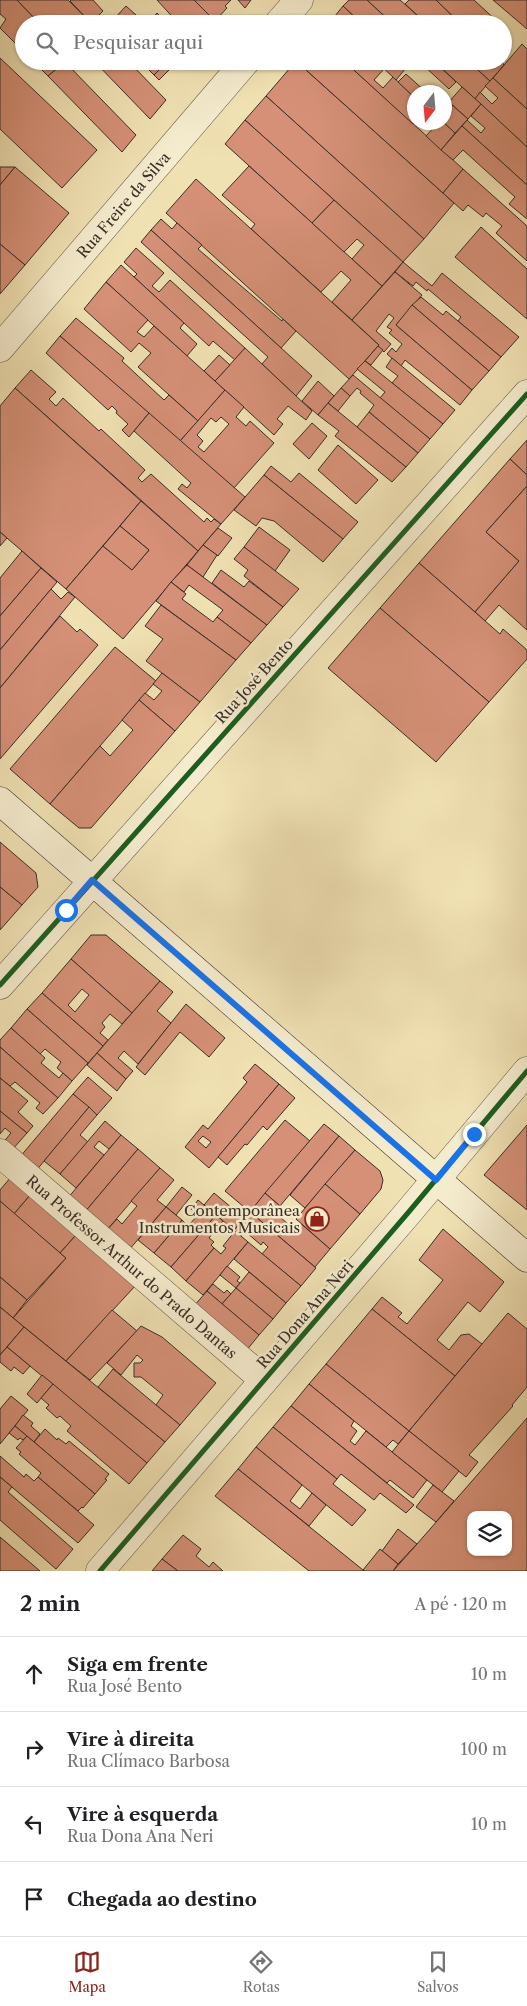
<!DOCTYPE html>
<html lang="pt">
<meta charset="utf-8">
<style>
body{margin:0;font-family:"Libre Caslon Text",serif;background:#f2f2f2;color:#202124}
.controls{position:absolute;right:15px;bottom:15px;display:grid;overflow:hidden;border-radius:10px;box-shadow:0 1px 4px #0004}
.controls button{width:45px;height:45px;display:grid;place-items:center;padding:0;border:0;border-bottom:1px solid #e0e0e0;background:#fff;color:#202124;font:25px sans-serif}
.compass{position:absolute;left:407px;top:85px;width:45px;height:45px;border-radius:50%;background:#fff;box-shadow:0 1px 4px #0004;rotate:196deg}
.stop{position:absolute;width:15px;height:15px;margin:-11px;border:4px solid #1a73e8;border-radius:50%;background:#fff}
.stop.end{background:#1a73e8;border-color:#fff;box-shadow:0 1px 5px #0008}
.list{margin:0;padding:0;list-style:none}
h2{display:flex;justify-content:space-between;align-items:center;height:65px;margin:0;padding:0 20px;font-size:21px}
h2 small{font-size:16px;font-weight:400;color:#757577}
.list li{display:grid;grid-template-columns:32px 1fr auto;gap:15px;align-items:center;box-sizing:border-box;height:75px;padding:0 20px;border-top:1px solid #e0e0e0}
.list b{display:block;font-size:19px;white-space:nowrap}
.list p{margin:0;font-size:16px;white-space:nowrap;color:#757577}
.list em{font-size:16px;font-style:normal;color:#757577}
.icon{flex:none;width:28px;height:28px;fill:none;stroke:currentColor;stroke-width:2;stroke-linecap:round;stroke-linejoin:round}
.map{position:relative;flex:none;width:527px;height:1571px;overflow:hidden}
.search{position:absolute;background:#fff;box-shadow:0 1px 4px #0004;left:15px;right:15px;top:15px;height:55px;display:flex;align-items:center;gap:12px;box-sizing:border-box;padding:0 18px;border-radius:28px;color:#757577;font-size:19px}
.sheet{height:365px;background:#fff}
nav{display:flex;justify-content:space-around;align-items:center;box-sizing:border-box;height:70px;border-top:1px solid #e0e0e0;background:#fff;font-size:14px;color:#757577}
nav a{display:grid;justify-items:center;gap:2px}
nav .on{color:#8f2418}
.map>svg:first-child{display:block}
</style>
<div class="map">
<svg width="527" height="1571" viewBox="0 0 527 1571">
<rect width="100%" height="100%" fill="#f0e1b3"/>
<filter id="stains"><feTurbulence type="fractalNoise" baseFrequency=".004" numOctaves="4"/><feColorMatrix values="0 0 0 0 .2 0 0 0 0 .09 0 0 0 0 .02 0 0 0 .5 -.17"/></filter>
<radialGradient id="worn" r=".72"><stop offset=".6" stop-color="#630" stop-opacity="0"/><stop offset="1" stop-color="#630" stop-opacity=".3"/></radialGradient>
<g fill="#d59077" stroke="#3a2d27" fill-rule="evenodd">
<path d="M0,0h17l23,24h-16v28l-24,-24 6,-9 -6,-5z"/>
<path d="M17,0h51l24,24h-52z"/>
<path d="M71,0h22l10,11 -12,12 -21,-22z"/>
<path d="M157,0h37l21,21 -3,3h-33z"/>
<path d="M194,0h37l-6,6 2,2 -12,13z"/>
<path d="M238,0h13l-6,8z"/>
<path d="M349,0h18l26,24h-31l-19,-18z"/>
<path d="M367,0h33l27,24h-34z"/>
<path d="M409,0h27l25,24h-34l-22,-20z"/>
<path d="M436,0h38l26,24h-39z"/>
<path d="M493,0h34v29z"/>
<path d="M126,6l20,18h-31l-3,-3z"/>
<path d="M343,6l19,18h-28l-3,-3z"/>
<path d="M157,13l10,11h-20z"/>
<path d="M522,44l5,5v60l-34,-31z"/>
<path d="M0,58l97,92 -35,38 -62,-59z"/>
<path d="M33,61h28l2,3 -15,12z"/>
<path d="M94,61h34l38,39 -16,19z"/>
<path d="M140,61h38l-6,6 -5,-5 -13,13z"/>
<path d="M296,61l158,142 -30,36 -158,-143z"/>
<path d="M296,61h48l119,108 -20,24z"/>
<path d="M344,61h32l8,8 -10,11 9,8 10,-11 21,20v25l-1,2z"/>
<path d="M376,61h22l8,7 -10,12z"/>
<path d="M423,61h11l22,21 -7,7 -26,-24 2,-2z"/>
<path d="M434,61h34l22,20 -15,18z"/>
<path d="M468,61h33l3,4 -14,16z"/>
<path d="M65,62l71,73 -14,17 -74,-76z"/>
<path d="M167,62l5,5 -13,13 -5,-5z"/>
<path d="M406,74l20,18h-12v5l-16,-15z"/>
<path d="M493,78l34,31v38l-52,-48 5,-7 12,12 6,-6 -13,-12z"/>
<path d="M462,87l19,17 -13,15 -19,-17z"/>
<path d="M266,96l158,143 -21,23 -158,-142z"/>
<path d="M444,98l24,21 -13,14 -12,-11z"/>
<path d="M481,104l46,43v38l-65,-59 5,-6 14,13 4,-5 -14,-12z"/>
<path d="M245,120l89,80 -22,23 -87,-79z"/>
<path d="M439,122h4l12,11 -14,17 -15,-14z"/>
<path d="M462,126l65,59v34l-18,-15 6,-7 -52,-47 -10,10 -12,-10z"/>
<path d="M249,166l133,120 -30,34 -20,-18 19,-22 -10,-9 -20,21 -70,-63 4,-5 -33,-29z"/>
<path d="M0,167h15l-15,18z"/>
<path d="M15,167l54,46 -44,52 -25,-21v-59z"/>
<path d="M463,169l64,57v35l-31,-28 6,-7 -16,-13 -3,4 -15,-12 -5,6 -20,-18z"/>
<path d="M196,179l183,166 -30,34 -183,-166z"/>
<path d="M334,200l69,62 -21,24 -30,-27 12,-14 -7,-6 -13,13 -32,-29z"/>
<path d="M161,219l11,10 5,-6 25,22 -4,4 84,72 1,-2 13,12 -15,17 -130,-118z"/>
<path d="M481,227l46,42v50l-72,-62z"/>
<path d="M151,230l161,146 -16,20 -34,-32 6,-7 -127,-115z"/>
<path d="M0,244l25,21 -25,29z"/>
<path d="M136,248l28,25 -12,13 7,6 11,-12 75,68 -10,12 -22,-19 -4,5 -75,-69 3,-3 -13,-12z"/>
<path d="M403,262l29,24 10,-13 77,64 -18,20 -43,-36 3,-4 -33,-28 -1,2 -11,-9 -3,4 -18,-14z"/>
<path d="M121,265l63,58 -4,5 17,16 -10,12 -81,-74z"/>
<path d="M395,272l27,23 -26,30 76,65 -12,15 -55,-45 -4,6 -14,-12 5,-6 4,4 6,-8 -13,-11 3,-3 -5,-3 7,-9 -5,-4 -13,17 15,13 -7,8 -6,-6 1,-1 -27,-25z"/>
<path d="M106,282l42,38 -11,12 7,5 10,-11 71,64 -27,31 -60,-54 13,-14 -12,-10 -8,9 -47,-43z"/>
<path d="M421,297l22,18 3,-4 55,46 -12,14 -77,-66z"/>
<path d="M412,305l77,66 -17,19 -76,-65z"/>
<path d="M76,318l48,40 -2,3 42,39 5,-5 29,26 -18,20 -120,-105z"/>
<path d="M60,336l89,77 -20,24 -7,-7 6,-6 -12,-11 1,-2 -5,-5 -4,4 -62,-57z"/>
<path d="M378,346l5,4 -12,15 -6,-4z"/>
<path d="M245,348l67,63 -6,9 -18,-14 -11,13 6,5 -9,11 -59,-54z"/>
<path d="M219,355l11,10 -15,16 -11,-10z"/>
<path d="M392,358l63,52 -12,14 -51,-41 6,-7 -12,-9z"/>
<path d="M365,361l78,63 -13,15 -50,-41 5,-6 -28,-23z"/>
<path d="M31,370l25,22 -7,7 7,7 7,-8 36,33 2,-2 44,41 -7,8 4,4 9,-8 53,48 3,-4 4,4 3,-3 7,5 -23,27 -183,-163z"/>
<path d="M353,375l77,64 -12,14 -49,-41 5,-7 -14,-12 1,-2 -4,-3 -7,8 -9,-8z"/>
<path d="M318,381l16,15 -16,19 -16,-14z"/>
<path d="M15,388l126,113 -75,88 -66,-57v-126z"/>
<path d="M341,388l9,8 -12,15 -10,-8z"/>
<path d="M225,390l19,17 -8,10 10,9 4,-5 24,22 -40,45 -54,-47zM221,417l8,7 -25,28 -6,-5 5,-6 -6,-6 14,-17 5,4z"/>
<path d="M328,403l78,64 -14,15 -57,-46 4,-5 -21,-16z"/>
<path d="M369,412l49,41 -12,14 -49,-40z"/>
<path d="M149,413l96,84 -24,27 -43,-35 4,-5 5,4 4,-5 -57,-52z"/>
<path d="M312,423l15,13 -18,23 -16,-15z"/>
<path d="M527,440v35l-17,-16z"/>
<path d="M338,445l40,35 -22,24 -38,-34z"/>
<path d="M510,459l17,16v11l-41,46 33,29 -44,51 -56,-49z"/>
<path d="M271,466l20,16 8,-9 59,49 -15,17 -79,-64z"/>
<path d="M264,475l79,64 -20,23 -49,-41 -12,-3 -6,8 -22,-16z"/>
<path d="M527,486v144l-28,-25 -14,16 -10,-9 44,-51 -33,-29z"/>
<path d="M141,501l57,50 -75,88 -57,-50 37,-43 29,24 17,-20 -29,-24z"/>
<path d="M120,526l29,24 -17,20 -29,-24z"/>
<path d="M259,527l31,23 -15,21 -31,-24z"/>
<path d="M218,528l14,10 -14,18 -15,-11z"/>
<path d="M0,532l7,6 -7,8z"/>
<path d="M203,545l14,10 -14,22 -16,-12z"/>
<path d="M244,547l55,42 -16,18 -39,-31 4,-6 -14,-11z"/>
<path d="M22,551l19,17 -41,48v-38z"/>
<path d="M419,563l81,71 3,-5 24,21v9l-38,43 -109,-94z"/>
<path d="M187,565l80,60 -16,18 -34,-26 6,-7 -34,-25 -5,7 -13,-10z"/>
<path d="M41,568l16,14 -57,68v-34z"/>
<path d="M221,570l23,17 5,-6 34,26 -16,18 -55,-42z"/>
<path d="M171,582l15,12 -4,5 31,23 4,-5 34,26 -15,17 -80,-59z"/>
<path d="M51,589l10,10 7,-7 7,5 -75,91v-38z"/>
<path d="M161,605l75,55 -36,42 -54,-41 17,-22 -18,-13z"/>
<path d="M380,608l109,94 -53,60 -108,-94z"/>
<path d="M60,616l17,16 3,-3 18,16 -98,114v-71z"/>
<path d="M115,647l41,34 -106,123 -40,-35z"/>
<path d="M162,673l38,29 -25,29 -36,-31 6,-7 9,7 8,-9 -9,-7z"/>
<path d="M139,700l36,31 -84,97h-12l-29,-24 50,-58 10,10 23,-26 -11,-10z"/>
<path d="M0,842l36,31 2,14 -16,18 -22,-18z"/>
<path d="M0,887l22,18 -22,25z"/>
<path d="M91,935h15l54,46 -28,32 -61,-54z"/>
<path d="M71,959l61,54 -10,11 -12,-10 -8,9 3,4 -5,6 8,7 -5,6 -61,-53zM82,989l7,6 -14,17 -7,-7z"/>
<path d="M160,981l13,11 -16,19 14,12 -33,41 -14,-13 -6,7 15,13 -7,8 -29,-26z"/>
<path d="M42,993l61,53 -15,17 -61,-54z"/>
<path d="M186,1004l39,34 -16,19 -29,-25 -35,43 -9,-8z"/>
<path d="M27,1009l61,54 -16,18 -15,-13 4,-6 -16,-13 -5,5 -29,-26z"/>
<path d="M11,1028l34,30 -4,5 18,15 4,-5 9,8 -14,17 -58,-51v-7z"/>
<path d="M0,1047l58,51 -15,16 -7,-6 4,-5 -25,-21 -5,4 -10,-8z"/>
<path d="M97,1053l29,26 -9,12 -30,-26z"/>
<path d="M255,1064l24,20 -70,84 -24,-21 18,-22 5,4 39,-47 -4,-4zM203,1136l8,6 -5,6 -8,-7z"/>
<path d="M88,1077l24,21 -15,17 -24,-21z"/>
<path d="M0,1078l28,23 -10,11 15,14 -6,7 -27,-22z"/>
<path d="M279,1084l16,14 -28,32 -4,-4 -16,19 -2,-1 -18,21 -9,-8z"/>
<path d="M73,1094l16,13 -54,65 -16,-14z"/>
<path d="M89,1107l8,8 -17,20 8,7 -28,32 -16,-13z"/>
<path d="M0,1111l27,22 -16,18 -9,-7 9,-11 -6,-5 -5,6z"/>
<path d="M285,1120l25,21 -60,71 -25,-21z"/>
<path d="M105,1121l16,14 -12,14 -10,-8 -5,6 10,8 -28,33 -16,-14z"/>
<path d="M324,1124l15,12 -59,70 -15,-13z"/>
<path d="M527,1125v85l-43,-35z"/>
<path d="M121,1135l17,14 -54,64 -17,-14z"/>
<path d="M339,1136l16,14 -50,58 -15,-13z"/>
<path d="M138,1149l22,19 -54,63 -22,-18z"/>
<path d="M355,1150l25,21 3,9 -2,9 -21,25 -35,-30z"/>
<path d="M160,1168l14,12 -17,20 9,7 -38,44 -22,-20 11,-12 5,5 15,-18 -6,-5z"/>
<path d="M11,1177l20,17 -17,20 -14,-13v-11z"/>
<path d="M325,1184l35,30 -30,35 -34,-30z"/>
<path d="M182,1187l10,8 -16,20 -10,-8z"/>
<path d="M214,1193l30,25 -10,12 -30,-25z"/>
<path d="M265,1193l15,13 -6,6 21,18 5,-7 30,26 -15,18 -65,-55z"/>
<path d="M31,1194l45,41 -16,18 -46,-39z"/>
<path d="M198,1200l18,15 -45,52 -17,-14 28,-33 6,6 10,-11 -7,-6z"/>
<path d="M0,1201l66,57 -39,42 -27,-23z"/>
<path d="M166,1207l16,13 -28,33 -16,-13z"/>
<path d="M250,1212l66,56 -15,18 -39,-32 6,-7 -5,-5 -2,3 -14,-12 4,-5 -3,-1 -7,9 -7,-6z"/>
<path d="M216,1215l7,6 -14,17 5,4 -3,3 3,3 -28,33 -15,-14z"/>
<path d="M443,1229l61,53 -24,30 -12,-10 -31,38 12,10 12,-15 8,-1 13,10 -27,32 -83,-67 10,-12 20,16 -4,4 9,7 36,-44 -24,-20z"/>
<path d="M235,1231l13,11 -45,53 -17,-14 28,-33 7,6 5,-6 -3,-2z"/>
<path d="M76,1235l60,50 -70,76 -53,-43 53,-60 -6,-5z"/>
<path d="M248,1242l53,44 -15,17 -52,-44z"/>
<path d="M227,1266l13,11 -3,4 3,2 -4,5 -16,-13z"/>
<path d="M249,1272l37,31 -13,16 -37,-31z"/>
<path d="M0,1277l27,23 -14,18 -13,-11z"/>
<path d="M213,1284l11,9 3,-3 4,4 -9,10 -15,-13z"/>
<path d="M236,1288l37,31 -14,16 -37,-31z"/>
<path d="M207,1291l52,44 -13,16 -52,-45z"/>
<path d="M0,1307l24,20 -24,28z"/>
<path d="M372,1309l83,67 -46,55 -83,-67z"/>
<path d="M112,1310l25,21 -47,49 -24,-19z"/>
<path d="M508,1313l19,16v58l-15,18 1,1 -44,49 9,7 -12,15 -57,-46z"/>
<path d="M141,1326l21,11 54,46 -36,42 -24,-20 7,-10 -22,-18h-7v-14h6l3,-3 -6,-5 -16,20 -14,-12z"/>
<path d="M24,1327l141,115 -18,21 -140,-116z"/>
<path d="M7,1347l23,19 -7,8 -9,-7 -3,4 -11,-9v-7z"/>
<path d="M326,1364l83,67 -11,13 -5,-4 -7,7 -77,-63z"/>
<path d="M113,1369l67,56 -15,17 -67,-55z"/>
<path d="M42,1375l11,9 -16,19 -10,-9z"/>
<path d="M53,1384l94,79 -18,21 -62,-53 4,-5 -11,-10 -3,2 -11,-10 3,-3 -8,-7z"/>
<path d="M309,1384l45,37 -3,5 6,5 -7,10 5,4 11,-14 61,49 -14,18 -23,-18 -3,3 -96,-77z"/>
<path d="M11,1396l17,14 -28,34v-35z"/>
<path d="M291,1406l123,99 -8,8 -26,-20 -6,7 -33,-26 -4,5 -64,-52z"/>
<path d="M23,1415l10,8 -2,3 9,8 -6,8 -19,-16z"/>
<path d="M527,1418v153h-134l24,-27zM471,1515h37v37h-37z"/>
<path d="M15,1426l12,10 -4,4 -3,-2 -2,2 -9,-7z"/>
<path d="M273,1427l64,52 -4,5 33,26 -14,16 -96,-79z"/>
<path d="M45,1429l12,11 1,-2 8,6 3,-3 40,33 -4,5 2,1 -12,14 -61,-52z"/>
<path d="M409,1431l50,40 -17,21 -50,-40z"/>
<path d="M27,1436l68,58 -12,14 -1,-1 -4,4 -40,-34 3,-4 -22,-19 2,-2 -5,-4z"/>
<path d="M256,1447l46,38 -12,16 10,8 12,-16 14,12 -17,21 -71,-57z"/>
<path d="M0,1456l24,21 2,-3 8,7 4,-4 56,48 -16,18 -78,-66z"/>
<path d="M238,1469l125,101 2,1h-56l-94,-75z"/>
<path d="M0,1477l12,10 -4,5 65,57 -17,20 -56,-49z"/>
<path d="M433,1485l21,16 -18,21 -20,-15z"/>
<path d="M398,1529l19,15 -19,20 -16,-13z"/>
<path d="M183,1535l18,14 -5,7 13,11 4,-5 10,9h-45l-16,-12z"/>
<path d="M0,1537l40,34h-40z"/>
<path d="M380,1549l18,15 -5,7h-28l-2,-1z"/>
<path d="M162,1559l16,12h-26z"/>
</g>
<g fill="none" stroke-linecap="round" stroke-linejoin="round">
<g stroke="#685a4a" stroke-width="29">
<g id="minor">
<path d="M278,24l21,-24"/>
<path id="s1" d="M0,348l246,-287"/>
<path d="M0,985l527,-591"/>
<path id="s2" d="M0,1153l264,227"/>
<path d="M100,1571l307,-357 120,-143"/>
</g>
</g>
<g stroke="#3a2d27" stroke-width="29">
<path id="secondary" d="M0,801l527,457"/>
</g>
<use href="#minor" stroke="#f5ecce" stroke-width="28"/>
<use href="#secondary" stroke="#f5ecce" stroke-width="28"/>
<g stroke="#f5ecce" stroke-width="8">
<g id="cycleway">
<path d="M0,985l527,-591"/>
<path d="M100,1571l307,-357 120,-143"/>
</g>
</g>
<use href="#cycleway" stroke="#1b5e20" stroke-width="5"/>
</g>
<g fill="none" stroke-linecap="round" stroke-linejoin="round">
<path stroke="#1a73e8" stroke-width="6" d="M66,910l26,-30 344,300 38,-46"/>
</g>
<defs>
<g id="shop-ring" transform="scale(1.25)"><circle r="9.5" fill="#f5ecce" stroke="#8f2418" stroke-width="1.5"/><path d="M-5-2.5h2.3a2.7 3.5 0 0 1 5.4 0H5L5.5 6h-11ZM-1.5-2.5h3a1.5 2.3 0 0 0-3 0Z" fill="#8f2418"/></g>
</defs>
<g fill-rule="evenodd">
<use href="#shop-ring" x="317" y="1219"/>
</g>
<g text-anchor="middle" dominant-baseline="central" stroke-width="5" stroke-linejoin="round" paint-order="stroke">
<g font-size="15" fill="#3a2d27" stroke="#f5ecce">
<text stroke="none"><textPath href="#s1" startOffset="189">Rua Freire da Silva</textPath></text>
<text transform="translate(254 681) rotate(-48)">Rua José Bento</text>
<text stroke="none"><textPath href="#s2" startOffset="174">Rua Professor Arthur do Prado Dantas</textPath></text>
<text transform="translate(305 1314) rotate(-49)">Rua Dona Ana Neri</text>
</g>
<g font-size="15" fill="#3a2d27" stroke="#f5ecce" text-anchor="end">
<text x="300" y="1210">Contemporânea<tspan x="300" dy="17">Instrumentos Musicais</tspan></text>
</g>
</g>
<rect width="100%" height="100%" filter="url(#stains)"/>
<rect width="100%" height="100%" fill="url(#worn)"/>
</svg>
<div class="controls">
<button><svg class="icon" aria-label="layers" viewBox="0 0 24 24"><path d="M12 4l9 5-9 5-9-5zM3 14l9 5 9-5"/></svg></button>
</div>
<svg class="compass" viewBox="-18 -18 36 36"><path d="M0-13l5 13h-10z" fill="#e53935"/><path d="M0 13l5-13h-10z" fill="#757577"/></svg>
<div class="stop" style="left:66px;top:910px"></div>
<div class="stop end" style="left:474px;top:1134px"></div>
<div class="search"><svg class="icon" aria-label="search" viewBox="0 0 24 24"><circle cx="10" cy="10" r="6"/><path d="M15 15l6 6"/></svg>Pesquisar aqui</div>
</div>
<section class="sheet">
<h2>2 min<small>A pé · 120 m</small></h2>
<ul class="list">
<li><svg class="icon" aria-label="ahead" viewBox="0 0 24 24"><path d="M12 20V5M6 11l6-6 6 6"/></svg><div><b>Siga em frente</b><p>Rua José Bento</p></div><em>10 m</em></li>
<li><svg class="icon" aria-label="right" viewBox="0 0 24 24"><path d="M7 20v-9h11M14 6l5 5-5 5"/></svg><div><b>Vire à direita</b><p>Rua Clímaco Barbosa</p></div><em>100 m</em></li>
<li><svg class="icon" aria-label="left" viewBox="0 0 24 24"><path d="M17 20v-9H6M10 6l-5 5 5 5"/></svg><div><b>Vire à esquerda</b><p>Rua Dona Ana Neri</p></div><em>10 m</em></li>
<li><svg class="icon" aria-label="arrive" viewBox="0 0 24 24"><path d="M6 21V4h12l-3 4 3 4H6"/></svg><div><b>Chegada ao destino</b></div></li>
</ul>
</section>
<nav>
<a class="on"><svg class="icon" aria-label="map" viewBox="0 0 24 24"><path d="M3 6l6-2 6 2 6-2v14l-6 2-6-2-6 2zM9 4v14M15 6v14"/></svg>Mapa</a>
<a><svg class="icon" aria-label="directions" viewBox="0 0 24 24"><path d="M12 3l9 9-9 9-9-9zM9 14v-3h6M13 9l2 2-2 2"/></svg>Rotas</a>
<a><svg class="icon" aria-label="saved" viewBox="0 0 24 24"><path d="M7 4h10v16l-5-4-5 4z"/></svg>Salvos</a>
</nav>
